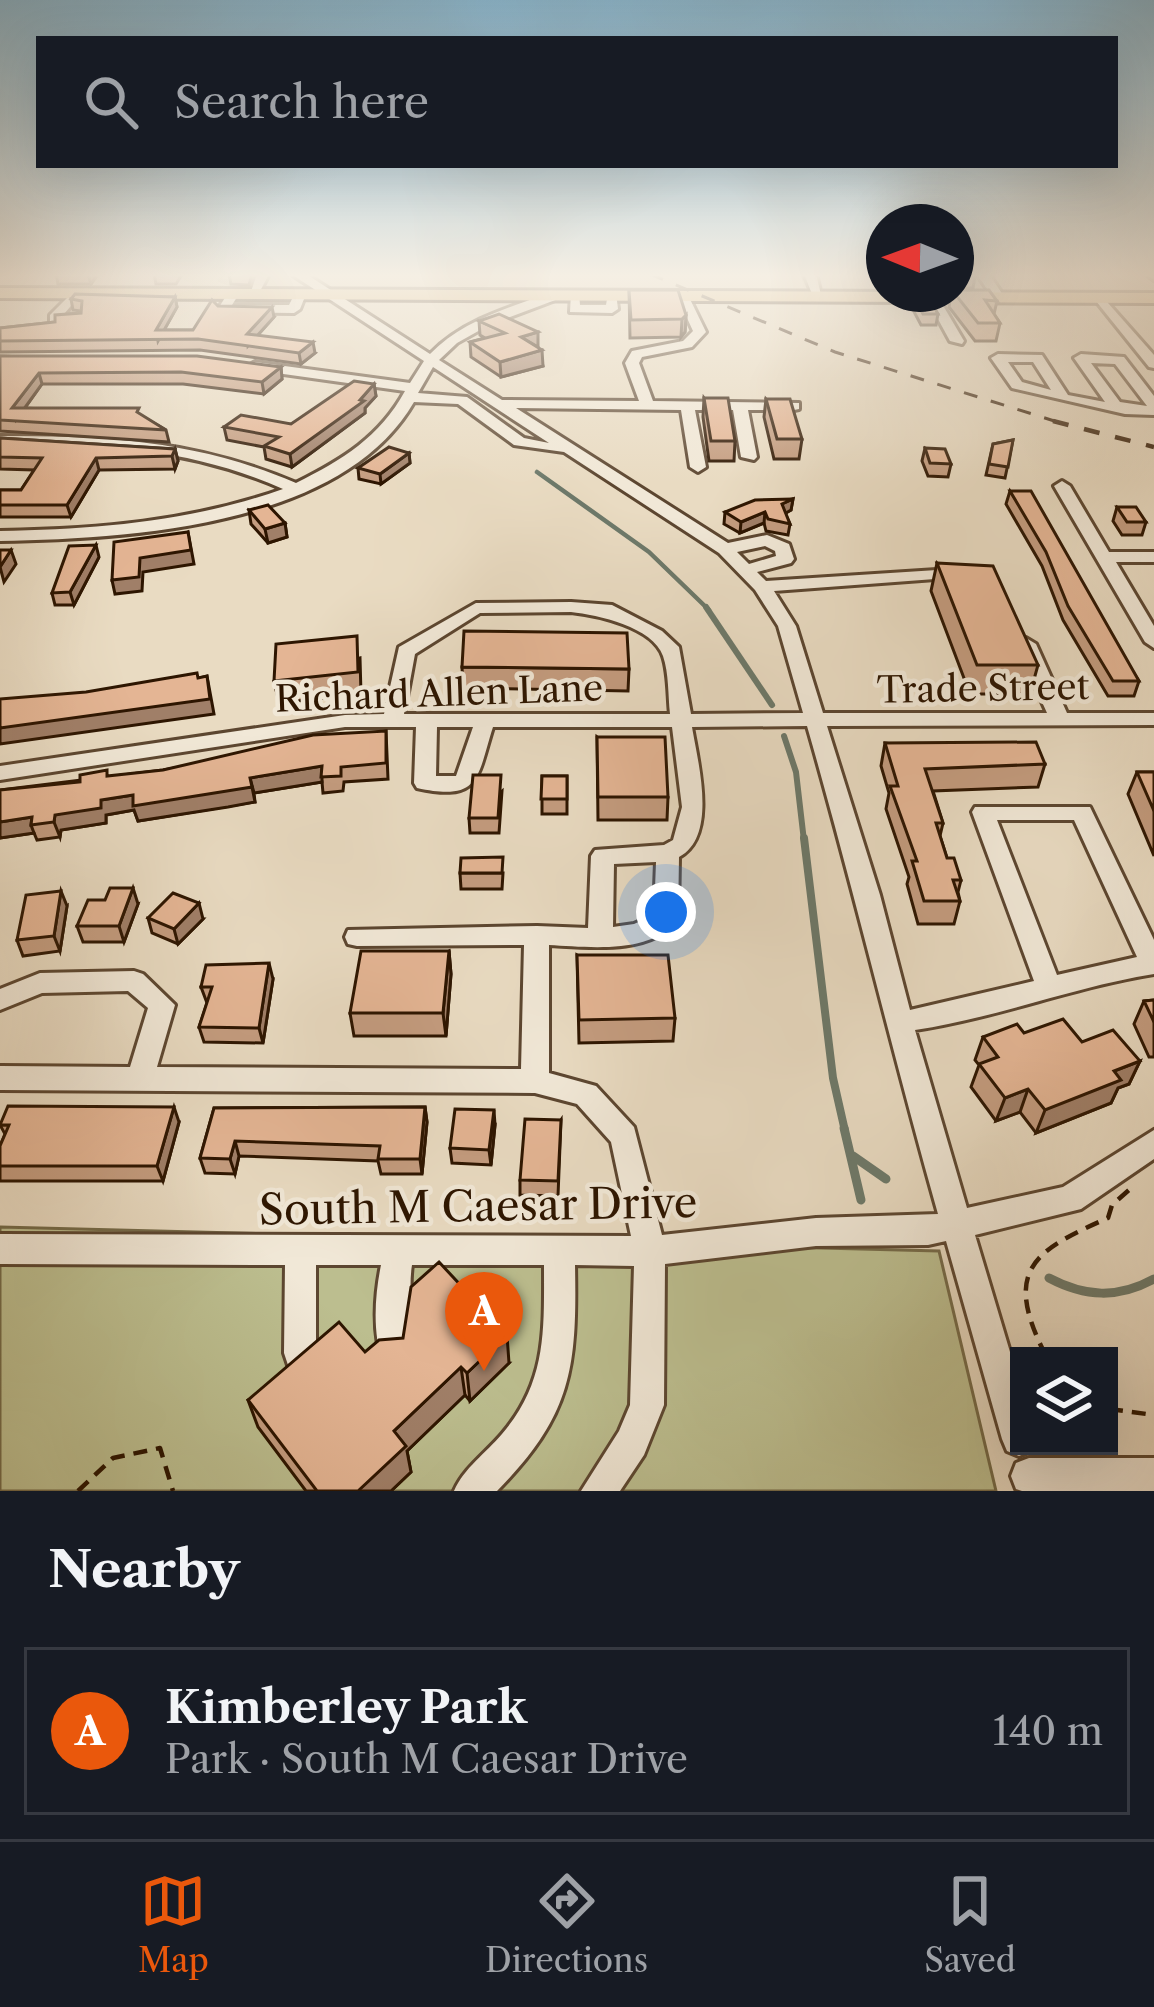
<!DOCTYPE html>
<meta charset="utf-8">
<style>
body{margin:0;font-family:"Libre Caslon Text",serif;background:#242831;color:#f1f3f6}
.controls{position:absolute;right:36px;bottom:36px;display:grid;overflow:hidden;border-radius:0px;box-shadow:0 12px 48px #0002}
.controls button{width:108px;height:108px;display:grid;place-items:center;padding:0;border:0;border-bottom:3px solid #363941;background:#171b24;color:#f1f3f6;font:60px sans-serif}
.compass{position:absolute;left:866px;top:204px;width:108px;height:108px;border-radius:50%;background:#171b24;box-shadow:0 12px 48px #0002;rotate:271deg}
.you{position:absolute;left:666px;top:912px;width:42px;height:42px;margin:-30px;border:9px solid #fff;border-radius:50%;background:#1a73e8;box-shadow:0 0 0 18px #1a73e833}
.badge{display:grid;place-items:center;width:78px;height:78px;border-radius:50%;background:#ea580c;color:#fff;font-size:39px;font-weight:700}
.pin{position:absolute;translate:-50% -99px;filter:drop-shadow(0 3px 6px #0008)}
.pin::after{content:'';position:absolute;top:63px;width:42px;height:36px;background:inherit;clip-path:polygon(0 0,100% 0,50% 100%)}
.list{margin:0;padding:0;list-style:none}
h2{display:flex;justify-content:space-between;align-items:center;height:156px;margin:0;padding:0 48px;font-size:51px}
h2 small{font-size:39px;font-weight:400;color:#9ea1a6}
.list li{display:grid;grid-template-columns:78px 1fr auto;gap:36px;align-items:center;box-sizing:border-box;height:168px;margin:0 24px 24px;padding:0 24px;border:3px solid #363941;border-radius:0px}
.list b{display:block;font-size:45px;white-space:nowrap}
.list p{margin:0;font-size:39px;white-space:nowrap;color:#9ea1a6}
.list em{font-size:39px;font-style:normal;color:#9ea1a6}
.icon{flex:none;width:66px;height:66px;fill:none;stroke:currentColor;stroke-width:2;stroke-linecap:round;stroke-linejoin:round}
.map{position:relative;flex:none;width:1154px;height:1491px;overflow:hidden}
.search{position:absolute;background:#171b24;box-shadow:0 12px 48px #0002;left:36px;right:36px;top:36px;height:132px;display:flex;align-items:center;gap:30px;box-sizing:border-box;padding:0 42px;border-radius:0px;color:#9ea1a6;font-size:45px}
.sheet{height:348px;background:#171b24}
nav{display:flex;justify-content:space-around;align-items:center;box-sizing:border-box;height:168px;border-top:3px solid #363941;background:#171b24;font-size:33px;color:#9ea1a6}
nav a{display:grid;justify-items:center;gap:6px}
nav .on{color:#ea580c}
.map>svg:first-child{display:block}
</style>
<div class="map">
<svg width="1154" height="1491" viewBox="0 0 1154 1491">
<rect width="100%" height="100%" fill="#e9dbc2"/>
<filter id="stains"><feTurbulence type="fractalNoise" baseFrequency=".00167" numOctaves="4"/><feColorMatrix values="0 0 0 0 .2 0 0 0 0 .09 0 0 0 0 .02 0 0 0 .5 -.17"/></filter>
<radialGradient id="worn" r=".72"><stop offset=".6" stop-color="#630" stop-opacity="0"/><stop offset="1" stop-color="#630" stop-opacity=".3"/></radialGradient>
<path fill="#bcbe8f" stroke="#746a48" stroke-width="3" d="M0,1227l939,24 57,240h-996z"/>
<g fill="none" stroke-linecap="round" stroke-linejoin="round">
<path stroke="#6d796a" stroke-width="4.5" d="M537,472l112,80 60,58"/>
<g stroke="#6d796a" stroke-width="6">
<path d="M706,607l66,98"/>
<path d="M784,736l12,36 8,69"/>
</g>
<path stroke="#6d796a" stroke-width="8" d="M804,838l29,240 12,53"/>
<g stroke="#6d796a" stroke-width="9">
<path d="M844,1128l17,72"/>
<path d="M853,1156l33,23"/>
<path d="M1049,1278c36,19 69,21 105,1"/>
</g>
<path stroke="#c3b39b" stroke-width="14" stroke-dasharray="14 6" stroke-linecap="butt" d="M224,284l2,-5"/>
<g stroke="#5c4630" stroke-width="6">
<g id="minor">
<path d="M257,274h12l-12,23h-8z"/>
<path d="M291,274h15l124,80c32,-33 77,-46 120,-61h8v6l-69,26 -32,18 -18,17 63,40 137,1 -14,-38 7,-12 51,-10 10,-10 -16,-35 10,-3 19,39 -14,15 -50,10 -3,6 14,38 146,2v6l-5,1h-46l9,47 -3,3 -13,-3 -8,-47h-38l11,57 -8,5 -8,-5 -9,-57 -165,-2 212,135 39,-8 22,9 5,15 -3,4 -34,9 9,9 202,-13 3,4 -9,5 -188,14 22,35 27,87h224l-31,-69 10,-6 10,6 31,69h87v12l-327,1 53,169 30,115 124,-29 -62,-169 3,-5h115l64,133v34c-81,13 -158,44 -239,56l52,178 96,-21 91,-57v29l-73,50 -106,26 44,147v64h14l-2,5 -12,5 -12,-5 -5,-12 -56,-198 -18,4 -112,1 -151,18 -1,141 -20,50 -24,36h-39l38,-60 11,-26 4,-139 -59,-1c2,103 -3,150 -78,226h-43c10,-23 32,-38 48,-57 45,-53 42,-103 42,-169h-132c-5,30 5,71 -5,97l-12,4 -12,-4c-11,-29 -8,-68 -2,-97h-65v88l-4,12 -12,4 -12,-4 -4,-12 1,-88 -285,-1v-30l631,2 -20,-94 -34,-38 -42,-11 -535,-3v-24l130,1 18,-59 -20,-17 -86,2 -42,17v-21l40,-16 94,-2 9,3 32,31 -18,62 364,2 3,-124 -167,1 -9,-2 -3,-7 3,-7 189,-4 51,2 3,-72 4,-6 69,-5 9,-5 9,-33 -10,-80h-179c-16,50 -12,75 -76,61l-3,-5 2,-56h-71l-345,53v-14l345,-51 39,-1 15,-67 77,-44 95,-1 41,3 50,26 17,16 12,67 112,-1 -25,-87 -23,-36 -36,-37 -155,-101 -50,-7 -56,-41 -44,-2c-72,125 -286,137 -414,139v-10c97,-2 190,-9 283,-42 -99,-43 -178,-44 -283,-43v-10c108,0 195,4 296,47 46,-23 84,-46 109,-92l-150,-21 -7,-4 7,-4 155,21 14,-22zM433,367l116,76 -25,-5 -57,-41 -49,-4zM765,546l10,5 1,5 -27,8 -12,-12zM571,612c27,3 82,15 92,44 6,17 5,40 7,58h-266l11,-60 65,-41zM807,726c47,163 85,326 131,488l-122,4 -154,17 -28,-108 -38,-41 -47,-13v-128c40,2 103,10 129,-26l1,-62c39,-21 19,-94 13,-130zM437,727h36l-17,49h-20zM997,820h77l63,137 -80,18zM656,862l-2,53 -20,9 -21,3 1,-63z"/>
<path d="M804,274h12l6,25h-8z"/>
<path d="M977,274h12l16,24 -2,3h-8z"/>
<path d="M1146,274h8v6z"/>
<path d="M76,289l6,4 -18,21 15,1v6h-29v-6z"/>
<path d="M233,290l6,4 -7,11h57l7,-14 10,3 -6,15 -6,4 -74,-1 -2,-3 11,-18z"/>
<path d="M571,293h8l1,12h26l2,-12h8l2,16 -6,4 -42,-1z"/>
<path d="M928,294l10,3 26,44 -2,3 -12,-3 -24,-44z"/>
<path d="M1100,294l54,61v13l-5,-1 -53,-66 -2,-3z"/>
<path d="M998,354l44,1 26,40 37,7 -31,-44 7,-4 43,3 30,39v19l-29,-1 -113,-26 -21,-30zM1008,362h25l18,28 -29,-8zM1091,363l24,1 32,42 -27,-4z"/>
<path d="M1062,481l8,5 39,66h45v10h-38l38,64v22l-9,-6 -91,-156z"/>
<path d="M1029,1458h125v33h-132l-6,-2 -5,-13 5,-13z"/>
</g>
</g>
<g stroke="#2d1500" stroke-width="6">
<path id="major" d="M0,288l1154,5v10l-1154,-5z"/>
</g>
<g stroke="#2d1500" stroke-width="4.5" stroke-dasharray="14 9" stroke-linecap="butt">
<path d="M1046,1356c-44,-86 -13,-105 62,-138l4,-13 17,-15"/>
<path d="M1109,1409l45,6"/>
<path d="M78,1491l35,-33 47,-10 13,43"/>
</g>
<use href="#minor" fill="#f1e8d7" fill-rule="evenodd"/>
<use href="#major" fill="#e4be81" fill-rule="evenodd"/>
<path stroke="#2d1500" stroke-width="3" stroke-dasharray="14 14" stroke-linecap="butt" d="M650,274l185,78 229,72"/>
<path stroke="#2d1500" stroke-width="4.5" stroke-dasharray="16 16" stroke-linecap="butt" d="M1053,421l101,26"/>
</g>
<g fill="#c49c7f" stroke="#2d1500" stroke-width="3">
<path d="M56,274h42l-7,10h-33z"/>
<path d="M154,274h27v2l-5,8h-20z"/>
<path d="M229,274h18v2v-2h5l-3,11 -18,-1z"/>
<path d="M956,274l19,3 -2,11h-17z"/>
<path d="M629,290l57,25 -1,17 -4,5 -51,1z"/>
<path d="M951,294l46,7 -3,13 6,9 -4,18h-21l-26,-34z"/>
<path d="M913,295l25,19 -2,11h-15l-10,-19z"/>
<path d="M175,297l2,10 -13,23h29l25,-24 56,11 -17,19 58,17 -14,11 -101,-14 -200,2v-24l55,-6 26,-9v-2l-8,-1 -2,-11z"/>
<path d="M479,321l59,26 5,19 -42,11 -30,-20 -1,-15 15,-4 -5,-3z"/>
<path d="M0,356l281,11 1,12 -18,15 -81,-10h-141l-17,24 115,7 26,15 3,12 -169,-11z"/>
<path d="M374,384l2,12 -11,12v5l-73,54 -26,-8 -2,-12 -37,-7 -3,-13 67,-3z"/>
<path d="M704,398l31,43 -1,20h-25l-6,-44z"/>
<path d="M766,399l36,40 -3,20h-25l-10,-42z"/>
<path d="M0,438l175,11 3,12 -3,8 -76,1 -28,47h-71v-27h21l13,-20 -34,-1z"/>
<path d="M1013,440l-8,38 -19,-3 7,-31z"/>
<path d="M925,448l26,16 -3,13 -20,-1 -6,-15z"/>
<path d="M409,453l1,10 -29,21 -22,-5 -1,-11z"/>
<path d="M1010,491l129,190 -5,15h-26l-45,-76 -21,-54 -36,-62z"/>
<path d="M793,499l-2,11 -6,3 5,11 -2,11 -22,-4 -2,-8 -24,10 -16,-9 1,-12z"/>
<path d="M1117,507l29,15 -4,13h-20l-9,-14z"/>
<path d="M249,510l36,13 2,14 -19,6 -17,-19z"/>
<path d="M99,557l-25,48h-19l-3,-12z"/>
<path d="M937,563l101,102 -8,29h-60l-39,-103z"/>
<path d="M360,658l1,36 -82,9 -5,-22z"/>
<path d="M462,667l167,2 -1,22 -165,-3z"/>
<path d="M386,731l2,48 -44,3 -1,9 -20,2 -1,-11 -68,11 1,9 -117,19 -4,-11 -28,5v8l-45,7 -1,7 -23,3 -3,-7 -34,5v-48l163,-20z"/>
<path d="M597,737l71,60 -1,23h-69z"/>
<path d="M885,743l160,21 -7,23 -105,4 10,32 -3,13 7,22 14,22 -3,12 2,9 -6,23h-36l-11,-40 2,-7 -23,-68 3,-16 -8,-27z"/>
<path d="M1137,772h17v84l-26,-62z"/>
<rect x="542" y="776" width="25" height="38"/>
<path d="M502,791l-3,42h-29l-1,-15z"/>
<path d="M460,873h43l-1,16h-41z"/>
<path d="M138,904l-14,38h-41l-6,-16z"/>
<path d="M67,906l-7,45 -37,5 -6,-16z"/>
<path d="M148,918l55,1 -25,25 -26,-11z"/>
<path d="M449,951l2,23 -5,62h-92l-4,-23z"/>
<path d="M577,955l98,63 -2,23 -94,2z"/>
<path d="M273,979l-10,64 -59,-1 -5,-15 8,-24 -6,-16z"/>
<path d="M1154,1000v57h-5l-15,-33 10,-23z"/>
<path d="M983,1037l99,5 58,19 -11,23 -11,4 -7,15 -75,30 -16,-21 -24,9 -25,-34 8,-22 -4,-5z"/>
<path d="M425,1107l2,15 -5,52h-41l-3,-13 -139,-5 -4,18 -30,-1 -5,-15 14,-50z"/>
<path d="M561,1120l-3,76 -38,-1v-15z"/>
<path d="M179,1122l-16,59h-163v-35l5,-12 -5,-9z"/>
<path d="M495,1125l-4,40 -39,-2 -2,-15z"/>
<path d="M365,1352l144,11 -39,38 -5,-6 -58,56 4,21 -20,19h-85l-48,-64 -10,-27z"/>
</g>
<g fill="#a07f68" stroke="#2d1500" stroke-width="3">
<path d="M88,274h10l-7,10z"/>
<path d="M175,297l2,10 -19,34 -2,-11z"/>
<path d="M272,307l2,10 -26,29 -1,-12z"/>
<path d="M686,315l-1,17 -4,5 1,-18z"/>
<path d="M538,332v15l-17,-10z"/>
<path d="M313,342l2,11 -14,11 -2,-11z"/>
<path d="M542,350l1,16 -42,11 -1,-15z"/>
<path d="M281,367l1,12 -18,15 -2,-12z"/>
<path d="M39,373l3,11 -26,36 -4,-12z"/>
<path d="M374,384l2,12 -11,12v5l-73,54 -2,-13 70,-54z"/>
<path d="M175,449l3,12 -3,8 -3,-13z"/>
<path d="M409,453l1,10 -29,21 -1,-10z"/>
<path d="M96,458l3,12 -28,47 -4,-12z"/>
<path d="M793,499l-2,11 -10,6 1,-12z"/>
<path d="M765,512l-1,11 -24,10 1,-11z"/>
<path d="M285,523l2,14 -19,6 -3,-14z"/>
<path d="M188,532l6,32 -51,8 -1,19 -27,3 -3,-14 28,-22z"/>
<path d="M96,545l3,12 -25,48 -4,-13z"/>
<path d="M11,550l5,14 -12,18 -4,-15z"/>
<path d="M207,676l7,38 -214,30v-16z"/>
<path d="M322,766v16l-68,11 -4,-15z"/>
<path d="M252,787l3,15 -27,5 -90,14 -4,-11 -28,5v8l-45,7 -1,7 -6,-15 1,-7 46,-15 32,-5z"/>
<path d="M32,817l-1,8 3,8 -34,5v-16z"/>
<path d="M133,888l5,16 -14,38 -5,-16z"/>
<path d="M61,891l6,15 -7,45 -6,-15z"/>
<path d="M199,903l4,16 -25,25 -4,-15z"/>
<path d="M449,951l2,23 -5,62 -3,-23z"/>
<path d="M269,963l4,16 -10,64 -4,-15z"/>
<path d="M1140,1061l-11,23 -11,4 -7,15 -75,30 9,-23 69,-39z"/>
<path d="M1028,1089l-8,23 -24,9 9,-23z"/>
<path d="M174,1107l5,15 -16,59 -6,-15z"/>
<path d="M425,1107l2,15 -5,52 -2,-15z"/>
<path d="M494,1110l1,15 -4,40 -2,-15z"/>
<path d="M235,1141l4,15 -4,18 -5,-15z"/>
<path d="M507,1335l2,28 -39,38 -3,-28z"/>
<path d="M461,1367l4,28 -58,56 4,21 -20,19h-33l36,-60z"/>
</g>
<g fill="#e4b594" stroke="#2d1500" stroke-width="3">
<path d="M956,274h16l3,3h-19z"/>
<path d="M629,290h49l8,25 -4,4 -51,1z"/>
<path d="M956,290h33l8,11 -12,-1 15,23h-22l-23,-29z"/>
<path d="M75,294l100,3 -19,33h37l19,-30 6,6 54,1 -25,27 66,8 -14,11 -101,-14 -198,2v-13l55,-6v-7l26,-2 1,-12 -11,-2z"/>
<path d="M913,295h15l10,19h-15z"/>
<path d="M499,314l39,18 -17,5 21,13 -42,12 -30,-20 35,-9 -26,-12z"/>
<path d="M0,356h197l84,11 -19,15 -81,-10 -142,1 -27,35h127l-2,4 29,18 -166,-10z"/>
<path d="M354,381l20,3 -14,16 4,1 -74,53 -26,-8 15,-9 -55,-10 17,-12 50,9z"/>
<path d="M704,398h24l7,43h-24z"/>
<path d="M766,399h24l12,40h-25z"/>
<path d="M0,438l175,11 -3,7 -76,2 -29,47h-67v-15h21l21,-32 -42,-1z"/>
<path d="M1013,440l-5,27 -19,-3 4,-20z"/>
<path d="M389,447l20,6 -29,21 -22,-6z"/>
<path d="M925,448l20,1 6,15 -21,-1z"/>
<path d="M1010,491h21l108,190h-26l-45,-75 -22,-54z"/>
<path d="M793,499l-11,5 8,20 -22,-5 -3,-7 -24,10 -16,-10 30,-12z"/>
<path d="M268,505l17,18 -20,6 -16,-19z"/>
<path d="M1117,507h19l10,15h-19z"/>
<path d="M188,532l3,18 -51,8 -1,19 -27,3 2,-38z"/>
<path d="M96,545l-26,47 -18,1 17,-47z"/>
<path d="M0,550h11l-11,17z"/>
<path d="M937,563l56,3 45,99h-61z"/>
<path d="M464,631l163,2 2,36 -167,-2z"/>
<path d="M357,636l1,36 -84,9 2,-37z"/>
<path d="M197,673l1,5 9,-2 3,23 -210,29v-29l86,-7z"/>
<path d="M386,731v32l-45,4v9l-20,1 1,-11 -72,12 2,9 -119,19v-11l-32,5v8l-46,7 -1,7 -23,3 1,-8 -32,5v-32l80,-8v-7l27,-5v6l56,-6 150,-35z"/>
<path d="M597,737h68l3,60h-70z"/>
<path d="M1036,742l9,22 -120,5 18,54h-7l11,35h7l7,22h-8l7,21h-36l-12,-40h5l-27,-75h8l-13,-43z"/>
<path d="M1137,772h17v39z"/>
<path d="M473,775h28l-3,43h-29z"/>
<path d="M542,776h25v23h-26z"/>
<path d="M503,857l-1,16h-42l1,-15z"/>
<path d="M110,888h23l-14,38h-42l11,-26h17z"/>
<path d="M61,891l-7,45 -37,4 9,-45z"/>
<path d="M173,893l26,10 -25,26 -26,-11z"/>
<path d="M361,951h88l-6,62h-93z"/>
<path d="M577,955h91l7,63 -96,2z"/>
<path d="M269,963l-10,65 -60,-1 13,-40h-11l5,-22z"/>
<path d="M1154,1000v22l-10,-21z"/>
<path d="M1063,1019l19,23 31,-12 27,31 -26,10 7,9 -76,30 -17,-21 -23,9 -26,-34 19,-7 -15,-20 34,-13 7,9z"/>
<path d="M8,1106l166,1 -17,59h-157v-20l9,-21h-9z"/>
<path d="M425,1107l-5,52h-42l2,-13 -145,-5 -5,18 -30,-1 14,-50z"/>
<path d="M455,1109l39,1 -5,40 -39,-2z"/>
<path d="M525,1119l36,1 -3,61 -38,-1z"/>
<path d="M439,1262l68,73 -40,38 -6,-6 -67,64 12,15 -48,45h-41l-69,-91 91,-78 26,30 14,-12 24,-2 8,-51z"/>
</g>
<linearGradient id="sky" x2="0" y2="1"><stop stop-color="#87b7d2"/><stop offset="0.57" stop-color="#f5efe4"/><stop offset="1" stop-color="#f5efe4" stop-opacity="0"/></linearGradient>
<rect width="1154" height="483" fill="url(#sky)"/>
<g text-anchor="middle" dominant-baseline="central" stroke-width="9" stroke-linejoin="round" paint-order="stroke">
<g font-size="36" fill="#2d1500" stroke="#f1e8d7">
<text transform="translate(983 688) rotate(-1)">Trade Street</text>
<text transform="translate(439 693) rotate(-2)">Richard Allen Lane</text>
</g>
<g font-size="42" fill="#2d1500" stroke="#f1e8d7">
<text transform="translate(478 1206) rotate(-1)">South M Caesar Drive</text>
</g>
</g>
<rect width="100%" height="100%" filter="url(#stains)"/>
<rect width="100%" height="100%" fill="url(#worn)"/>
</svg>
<div class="controls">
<button><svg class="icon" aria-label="layers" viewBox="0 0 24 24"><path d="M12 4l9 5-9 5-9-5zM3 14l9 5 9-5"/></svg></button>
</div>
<svg class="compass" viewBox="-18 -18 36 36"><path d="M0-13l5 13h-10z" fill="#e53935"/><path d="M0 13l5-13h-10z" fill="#9ea1a6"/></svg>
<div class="you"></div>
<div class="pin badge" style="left:484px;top:1371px">A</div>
<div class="search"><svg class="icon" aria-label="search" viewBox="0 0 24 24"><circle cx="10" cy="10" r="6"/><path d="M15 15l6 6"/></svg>Search here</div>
</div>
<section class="sheet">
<h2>Nearby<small></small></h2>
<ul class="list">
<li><span class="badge">A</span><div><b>Kimberley Park</b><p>Park · South M Caesar Drive</p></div><em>140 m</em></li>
</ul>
</section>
<nav>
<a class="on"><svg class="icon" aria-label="map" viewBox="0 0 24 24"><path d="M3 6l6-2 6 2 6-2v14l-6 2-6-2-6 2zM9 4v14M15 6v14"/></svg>Map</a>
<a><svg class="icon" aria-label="directions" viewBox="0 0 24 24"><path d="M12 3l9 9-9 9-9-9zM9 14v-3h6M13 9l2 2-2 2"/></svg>Directions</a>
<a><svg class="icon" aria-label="saved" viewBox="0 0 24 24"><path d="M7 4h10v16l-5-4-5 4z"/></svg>Saved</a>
</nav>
